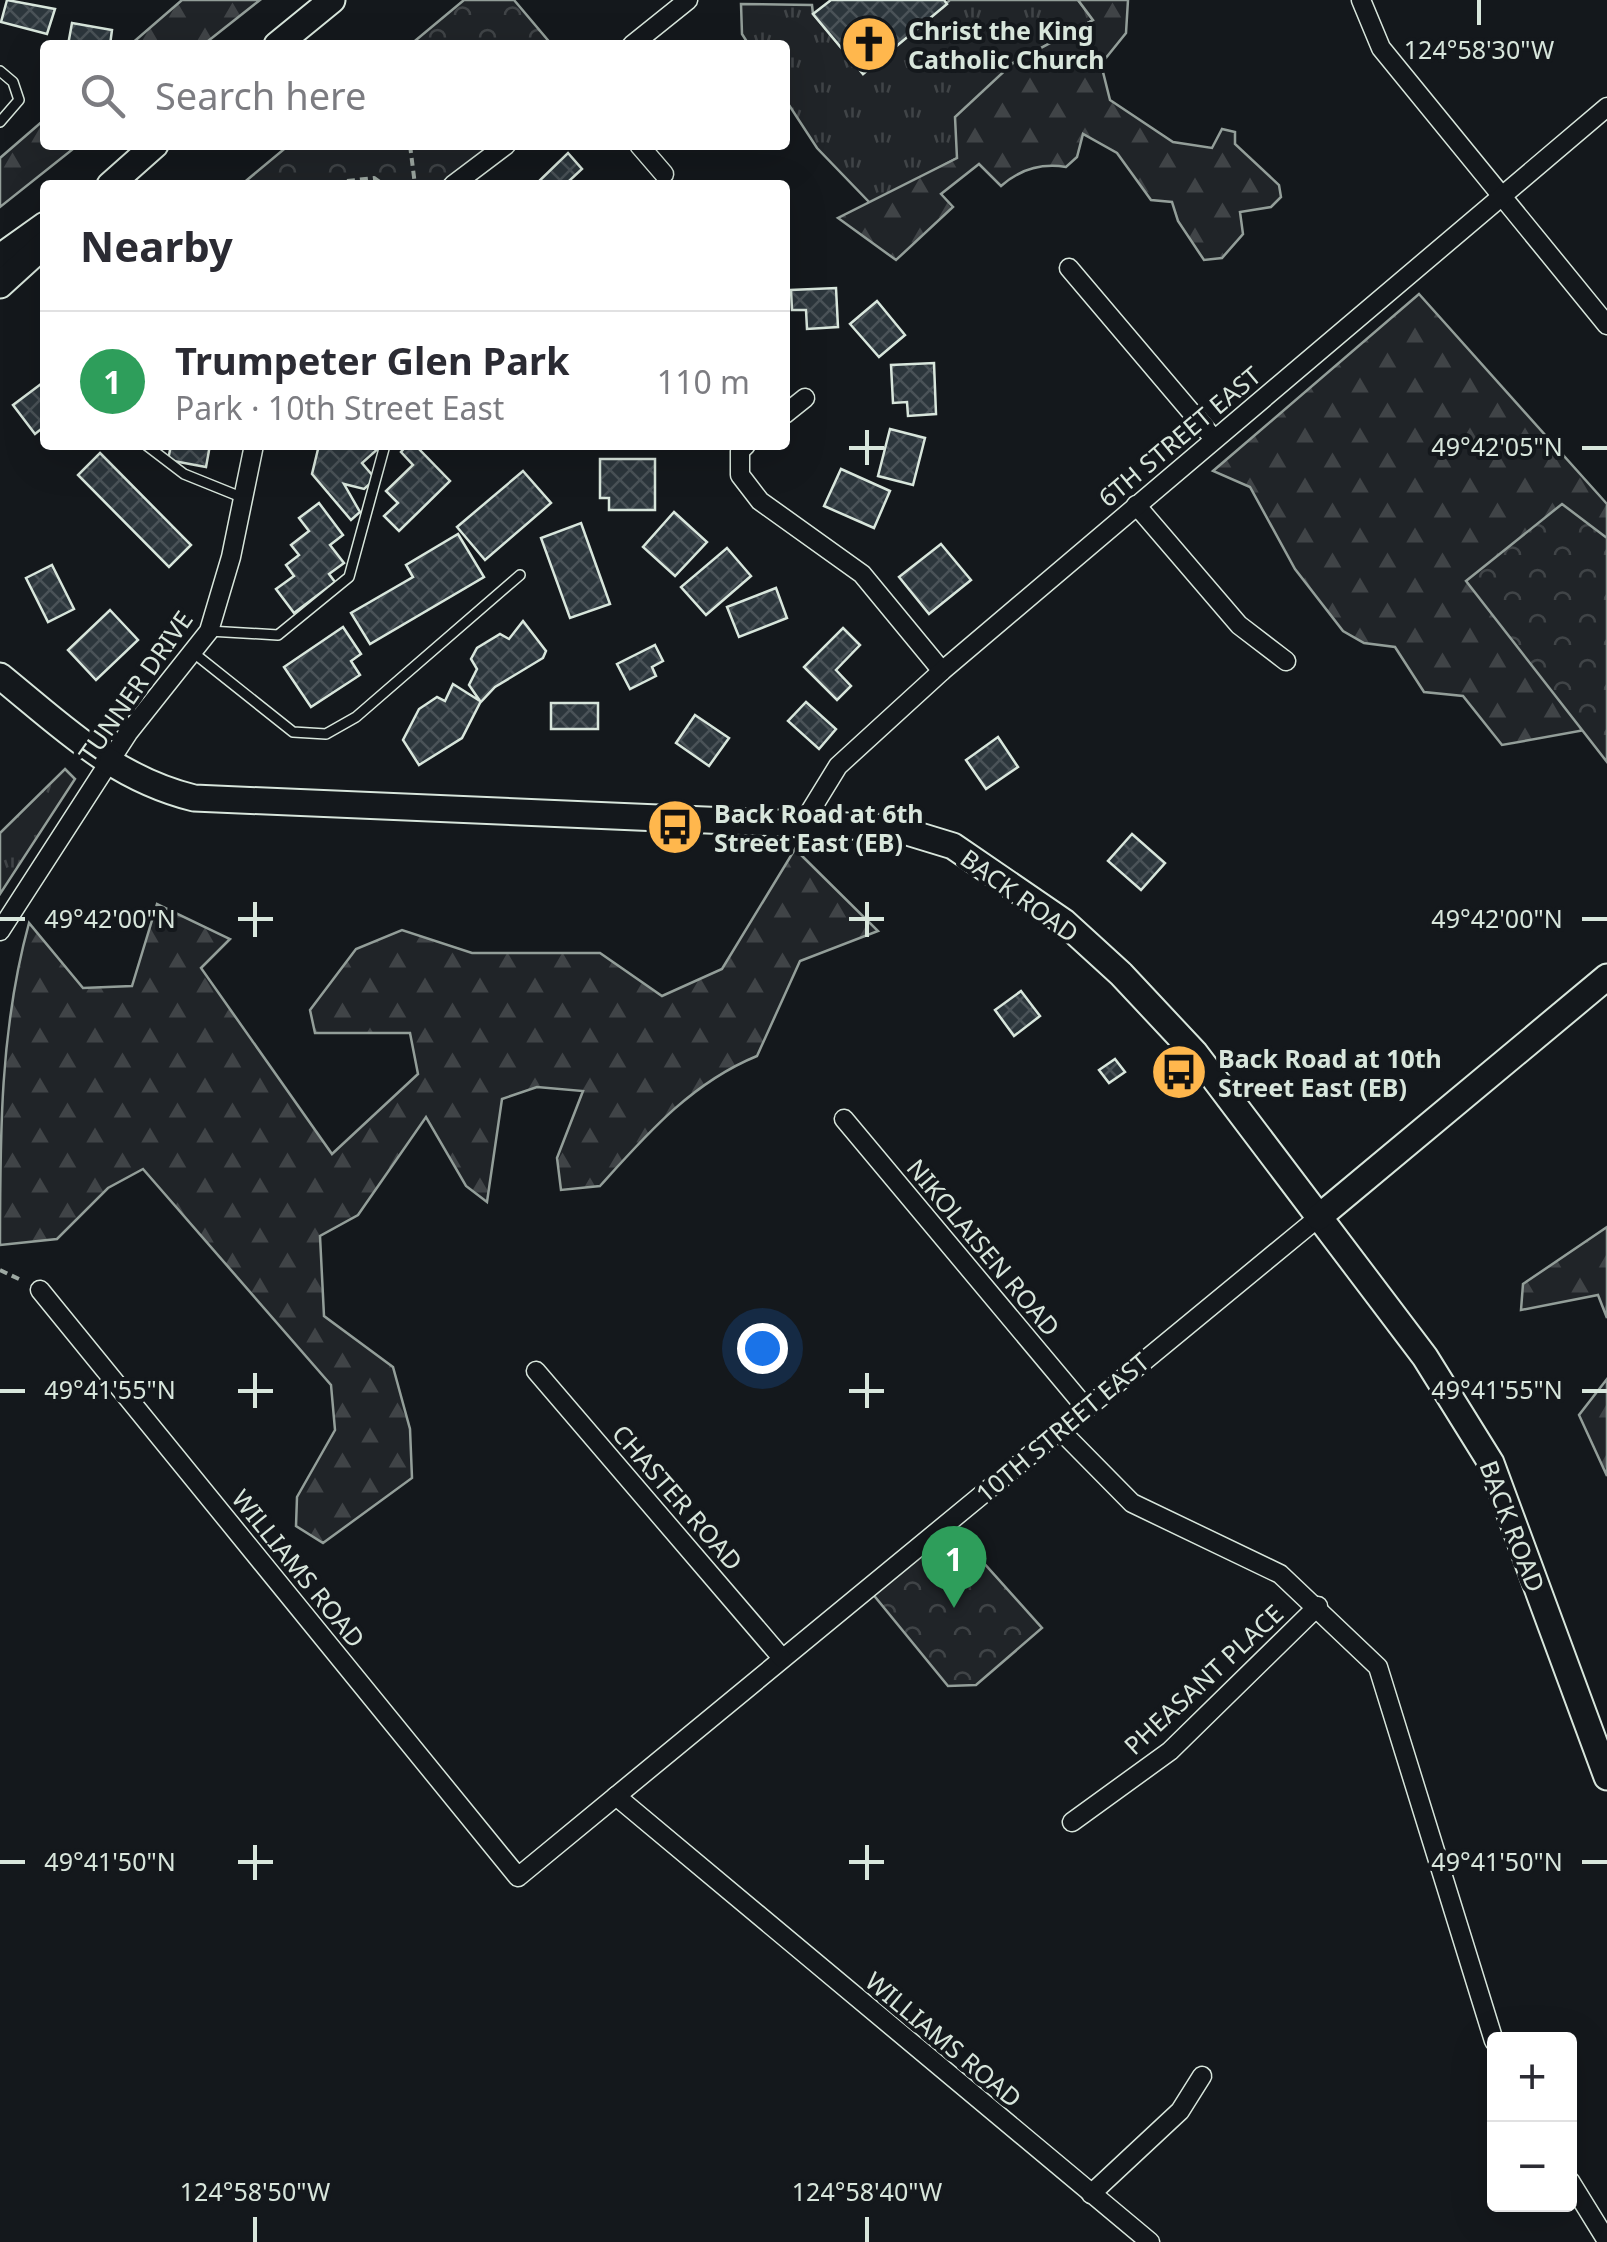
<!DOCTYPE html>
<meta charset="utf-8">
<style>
body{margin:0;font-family:"Noto Sans",sans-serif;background:#f7f7f7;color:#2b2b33}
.controls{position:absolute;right:30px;bottom:30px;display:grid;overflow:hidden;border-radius:10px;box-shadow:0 10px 40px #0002}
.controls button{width:90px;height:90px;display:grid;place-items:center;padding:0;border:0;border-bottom:2px solid #e1e1e2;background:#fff;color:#2b2b33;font:50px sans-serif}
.you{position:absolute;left:762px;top:1348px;width:35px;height:35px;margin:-25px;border:8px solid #fff;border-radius:50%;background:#1a73e8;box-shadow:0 0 0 15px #1a73e833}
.badge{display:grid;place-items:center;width:65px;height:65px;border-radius:50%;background:#d93025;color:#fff;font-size:32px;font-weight:700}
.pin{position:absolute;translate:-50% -82px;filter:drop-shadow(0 2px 5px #0008)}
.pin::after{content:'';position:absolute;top:52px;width:35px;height:30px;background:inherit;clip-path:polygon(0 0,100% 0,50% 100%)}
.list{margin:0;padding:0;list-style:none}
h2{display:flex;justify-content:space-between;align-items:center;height:130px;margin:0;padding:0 40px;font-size:42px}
h2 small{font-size:32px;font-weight:400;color:#7c7c81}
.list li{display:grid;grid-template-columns:65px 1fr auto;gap:30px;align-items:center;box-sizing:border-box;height:140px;padding:0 40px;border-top:2px solid #e1e1e2}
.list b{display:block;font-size:38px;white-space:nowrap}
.list p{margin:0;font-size:32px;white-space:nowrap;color:#7c7c81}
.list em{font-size:32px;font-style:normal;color:#7c7c81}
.icon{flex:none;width:55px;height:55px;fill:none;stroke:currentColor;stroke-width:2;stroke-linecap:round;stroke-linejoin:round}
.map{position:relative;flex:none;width:1607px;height:2242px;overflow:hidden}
.search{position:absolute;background:#fff;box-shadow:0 10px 40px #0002;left:40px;top:40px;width:750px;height:110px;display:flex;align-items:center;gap:25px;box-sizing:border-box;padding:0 35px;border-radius:10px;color:#7c7c81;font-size:38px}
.panel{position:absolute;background:#fff;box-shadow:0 10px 40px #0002;left:40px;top:180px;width:750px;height:270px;border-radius:10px}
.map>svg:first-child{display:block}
</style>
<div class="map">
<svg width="1607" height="2242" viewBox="0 0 1607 2242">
<defs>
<pattern id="grass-tufts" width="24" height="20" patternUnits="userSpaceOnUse" patternTransform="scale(2.5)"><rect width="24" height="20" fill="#202428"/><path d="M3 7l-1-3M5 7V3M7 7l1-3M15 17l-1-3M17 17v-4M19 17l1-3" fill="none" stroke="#404447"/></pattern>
<pattern id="forest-firs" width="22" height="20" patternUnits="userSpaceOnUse" patternTransform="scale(2.5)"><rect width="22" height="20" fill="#202428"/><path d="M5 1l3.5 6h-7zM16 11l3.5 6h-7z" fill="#404447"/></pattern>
<pattern id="park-crowns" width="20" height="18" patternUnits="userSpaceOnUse" patternTransform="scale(2.5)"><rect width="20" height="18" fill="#202428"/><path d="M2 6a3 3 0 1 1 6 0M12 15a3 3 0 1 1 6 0" fill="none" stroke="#404447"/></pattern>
<pattern id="building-cross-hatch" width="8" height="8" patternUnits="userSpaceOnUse" patternTransform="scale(2.5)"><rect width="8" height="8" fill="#2c363c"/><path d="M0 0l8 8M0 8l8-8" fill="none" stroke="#4a5358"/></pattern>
</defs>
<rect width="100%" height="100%" fill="#14181c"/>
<g fill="url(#grass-tufts)" stroke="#939e99" stroke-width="2.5">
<path d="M950,0h128l15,20 -80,43 -56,95 -86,46 -54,-56 -32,-49v-54h-36l-7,-11 -1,-30 71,1 1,9 50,60z"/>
<path d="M65,769l10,10 -75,115v-61z"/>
</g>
<g fill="url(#forest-firs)" stroke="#939e99" stroke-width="2.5">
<path d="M182,0h78l-57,45h-73z"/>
<path d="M1078,0h50l-2,33 -25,31 9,36 63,42 39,6 10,-19 13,3v12l44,41 2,12 -10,10 -31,5 3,22 -21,24 -18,2 -26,-39 -6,-19 -21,-2 -34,-47 -34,-19 -6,23 -11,10c-25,-4 -46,2 -65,19l-22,-22 -38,30 12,13 -57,53 -58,-42 119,-60 -2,-41 58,-54 80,-43z"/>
<path d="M45,119v26h33l-78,62v-49z"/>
<path d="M1419,294l188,210v222l-105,19 -39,-49 -39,-4 -29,-45 -31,-4 -21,-12 -48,-62 -45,-82 -37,-16z"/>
<path d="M795,849l83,82 -78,30 -43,95c-66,27 -111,79 -157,130l-39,4 -4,-32 26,-67 -46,-4 -35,12 -15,103 -21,-16 -40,-69 -68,98 -38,21 4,80 69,51 17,62 2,49 -89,65 -27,-17 1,-29 38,-67 -4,-45 -188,-216 -35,19 -51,51 -57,6c0,-110 0,-216 29,-322l54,65 49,-2 25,-82 73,35 -29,29 131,186 86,-80 -8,-41h-95l-5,-23 46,-61 46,-19 70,23h128l62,43 60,-27z"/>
<path d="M1607,1227v91l-9,-23 -77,15 2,-26z"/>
<path d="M1607,1379v97l-28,-61z"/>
</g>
<g fill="url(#park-crowns)" stroke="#939e99" stroke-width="2.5">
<path d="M464,0h50l38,45h-142z"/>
<path d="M289,145h217l-53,40h-212z"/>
<path d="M1562,504l45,34v224l-141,-181z"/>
<path d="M947,1522l95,106 -66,57 -28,1 -81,-99z"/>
</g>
<g fill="url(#building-cross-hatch)" stroke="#d8e6dc" stroke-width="2.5">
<path d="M7,0l48,9 -8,25 -46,-12z"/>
<path d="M831,0h113l3,4 -84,70 -50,-60z"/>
<path d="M72,23l40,7 -2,15h-42z"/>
<path d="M568,153l14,16 -12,11 5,5h-40z"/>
<path d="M836,288l2,39 -31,2 -1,-19h-14l-1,-20z"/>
<path d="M877,301l28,34 -26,22 -29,-33z"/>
<path d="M934,363l2,51 -28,2 -1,-14 -14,1 -2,-38z"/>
<path d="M45,381v45l-10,8 -22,-29z"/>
<path d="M890,429l35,9 -12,47 -35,-9z"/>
<path d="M171,445h39l-4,22 -38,-7z"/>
<path d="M319,445l61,2 -18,16 11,13 -1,6 -8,7 -20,-5 16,28 -9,8 -39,-46z"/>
<path d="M407,445h8l35,36 -51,50 -15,-15 14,-13 -12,-12 27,-26 -12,-13z"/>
<path d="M100,453l91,92 -22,22 -91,-92z"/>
<path d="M600,459h55v51h-46v-12h-9z"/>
<path d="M841,469l49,22 -16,37 -50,-22z"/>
<path d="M523,471l28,32 -66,57 -28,-33z"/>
<path d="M319,503l24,32 -13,10 14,18 -15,11 6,8 -41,31 -18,-24 18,-13 -8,-11 13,-10 -8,-10 18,-14 -10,-13z"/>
<path d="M674,512l33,30 -32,34 -32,-29z"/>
<path d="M581,523l29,81 -40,14 -29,-80z"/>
<path d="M458,534l26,43 -114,67 -19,-31 62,-36 -7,-12z"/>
<path d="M941,544l30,36 -42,34 -30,-37z"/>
<path d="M727,548l24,28 -45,39 -25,-28z"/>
<path d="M52,565l22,44 -26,13 -22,-44z"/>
<path d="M776,588l11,30 -48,19 -12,-30z"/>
<path d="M110,610l28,30 -42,40 -28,-30z"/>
<path d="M523,621l23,30 -3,7 -48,29 -15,16 -18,35 -43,27 -16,-25 16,-31 18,-12 8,4 8,-17 27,17 -11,-16 8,-16 -6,-10 6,-11 23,-14 9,5z"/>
<path d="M343,627l18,27 -10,7 9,14 -49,32 -27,-40z"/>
<path d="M843,628l17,17 -24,25 15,16 -14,14 -33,-33z"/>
<path d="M655,645l8,16 -11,6 4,9 -26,13 -13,-25z"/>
<path d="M806,702l30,27 -17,20 -31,-28z"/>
<rect x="551" y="703" width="47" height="26"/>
<path d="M695,715l34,23 -20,28 -33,-23z"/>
<path d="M998,737l20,30 -32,22 -20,-29z"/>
<path d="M1132,834l33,29 -24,27 -33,-29z"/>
<path d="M1021,991l19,25 -26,20 -19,-26z"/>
<path d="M1115,1059l10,13 -16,11 -10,-13z"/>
</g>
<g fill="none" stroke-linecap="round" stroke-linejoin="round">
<g stroke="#d8e6dc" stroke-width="12">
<g id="lane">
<path d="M0,71l13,11 6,18 -19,22"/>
<path d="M146,445l38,29 57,23"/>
<path d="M209,631l69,4 71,-58 36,-132"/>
<path d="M195,654l98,78 33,2 30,-17 164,-142"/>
</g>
</g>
<g stroke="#d8e6dc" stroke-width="21">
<g id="street">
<path d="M1361,0l20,48 226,277"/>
<path d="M632,45l56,-45"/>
<path d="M639,145l25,29"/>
<path d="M453,185l53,-40"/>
<path d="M1069,268l145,171"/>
<path d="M785,414l20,-16"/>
<path d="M746,445l-6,6v24l20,26 102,73 80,97"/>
<path d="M1136,505l103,120 47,36"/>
<path d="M803,823l35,-57 104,-95 665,-564"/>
<path d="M0,931l128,-198 81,-102 22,-74 23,-112"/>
<path d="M844,1119l241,288"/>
<path d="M40,1290l478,587 801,-660"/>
<path d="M536,1371l246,287"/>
<path d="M1059,1429l73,74 148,71 98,93 116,374"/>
<path d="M616,1796l534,446"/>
<path d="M1072,1822l98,-71 148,-145"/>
<path d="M1570,2181l37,60"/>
<path d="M1091,2194l89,-83 22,-35"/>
</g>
</g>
<g stroke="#d8e6dc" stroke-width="29">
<g id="secondary">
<path d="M277,45l55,-45"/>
<path d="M110,185l45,-40"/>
<path d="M0,257l45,-32"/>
<path d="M0,285l45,-41"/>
<path d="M0,676c63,51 113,102 194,122l700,30 59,18 111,76 57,52 74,79 230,304 66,106 116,314"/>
<path d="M1319,1217l288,-240"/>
</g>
</g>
<g stroke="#9da8a2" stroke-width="4" stroke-dasharray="8 5" stroke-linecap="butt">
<path d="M410,145l5,40"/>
<path d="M347,181l27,-3 10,7"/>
<path d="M0,1270l23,11"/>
</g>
<use href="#lane" stroke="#14181c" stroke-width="9"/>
<use href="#street" stroke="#14181c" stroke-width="18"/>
<use href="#secondary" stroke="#14181c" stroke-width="25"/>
</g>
<path fill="none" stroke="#d8e6dc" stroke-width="4" d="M1479,0v25M867,430v35M849,448h35M1582,448h25M255,902v35M867,902v35M0,919h25M238,919h35M849,919h35M1582,919h25M255,1373v35M867,1373v35M0,1391h25M238,1391h35M849,1391h35M1582,1391h25M255,1845v35M867,1845v35M0,1862h25M238,1862h35M849,1862h35M1582,1862h25M255,2217v25M867,2217v25"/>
<defs>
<g id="church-disc" transform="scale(2.875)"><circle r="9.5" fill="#ffb74d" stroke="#14181c"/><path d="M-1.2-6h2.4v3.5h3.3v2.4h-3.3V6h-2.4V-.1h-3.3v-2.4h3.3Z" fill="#111"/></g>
<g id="bus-disc" transform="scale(2.875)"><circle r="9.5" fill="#ffb74d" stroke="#14181c"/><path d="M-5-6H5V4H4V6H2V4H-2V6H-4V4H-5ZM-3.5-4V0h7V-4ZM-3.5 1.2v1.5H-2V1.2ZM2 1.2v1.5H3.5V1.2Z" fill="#111"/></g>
</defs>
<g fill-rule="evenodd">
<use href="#church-disc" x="869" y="44"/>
<use href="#bus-disc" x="675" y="827"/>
<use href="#bus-disc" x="1179" y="1072"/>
</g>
<g text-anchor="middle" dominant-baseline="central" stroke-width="8" stroke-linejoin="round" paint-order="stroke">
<g font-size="25" font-weight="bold" fill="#d8e6dc" stroke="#14181c" text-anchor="start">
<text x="908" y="30">Christ the King<tspan x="908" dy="29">Catholic Church</tspan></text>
<text x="714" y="813">Back Road at 6th<tspan x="714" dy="29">Street East (EB)</tspan></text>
<text x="1218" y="1058">Back Road at 10th<tspan x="1218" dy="29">Street East (EB)</tspan></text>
</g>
<g font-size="25" fill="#d8e6dc" stroke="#14181c">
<text transform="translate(1179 436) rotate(-40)">6TH STREET EAST</text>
<text transform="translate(135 686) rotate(-55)">TUNNER DRIVE</text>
<text transform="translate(1020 895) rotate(36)">BACK ROAD</text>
<text transform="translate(984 1247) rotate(50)">NIKOLAISEN ROAD</text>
<text transform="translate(1062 1427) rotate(-40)">10TH STREET EAST</text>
<text transform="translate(678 1497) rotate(49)">CHASTER ROAD</text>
<text transform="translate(1513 1526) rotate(69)">BACK ROAD</text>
<text transform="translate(299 1568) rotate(51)">WILLIAMS ROAD</text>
<text transform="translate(1203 1679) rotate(-43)">PHEASANT PLACE</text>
<text transform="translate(944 2039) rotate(40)">WILLIAMS ROAD</text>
</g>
</g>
<g font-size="25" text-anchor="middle" fill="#d8e6dc" stroke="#14181c" stroke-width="8" stroke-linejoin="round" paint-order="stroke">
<text x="1479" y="59">124°58'30"W</text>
<text x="1497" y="456">49°42'05"N</text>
<text x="110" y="928">49°42'00"N</text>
<text x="1497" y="928">49°42'00"N</text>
<text x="110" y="1399">49°41'55"N</text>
<text x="1497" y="1399">49°41'55"N</text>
<text x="110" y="1871">49°41'50"N</text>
<text x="1497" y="1871">49°41'50"N</text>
<text x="255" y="2201">124°58'50"W</text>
<text x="867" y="2201">124°58'40"W</text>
</g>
</svg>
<div class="controls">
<button>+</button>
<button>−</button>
</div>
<div class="you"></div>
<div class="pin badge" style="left:954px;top:1608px;background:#2e9e5b">1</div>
<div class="search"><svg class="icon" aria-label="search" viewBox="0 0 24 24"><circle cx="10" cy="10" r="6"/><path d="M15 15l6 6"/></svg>Search here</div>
<section class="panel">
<h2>Nearby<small></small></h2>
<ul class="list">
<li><span class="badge" style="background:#2e9e5b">1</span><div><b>Trumpeter Glen Park</b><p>Park · 10th Street East</p></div><em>110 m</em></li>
</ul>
</section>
</div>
